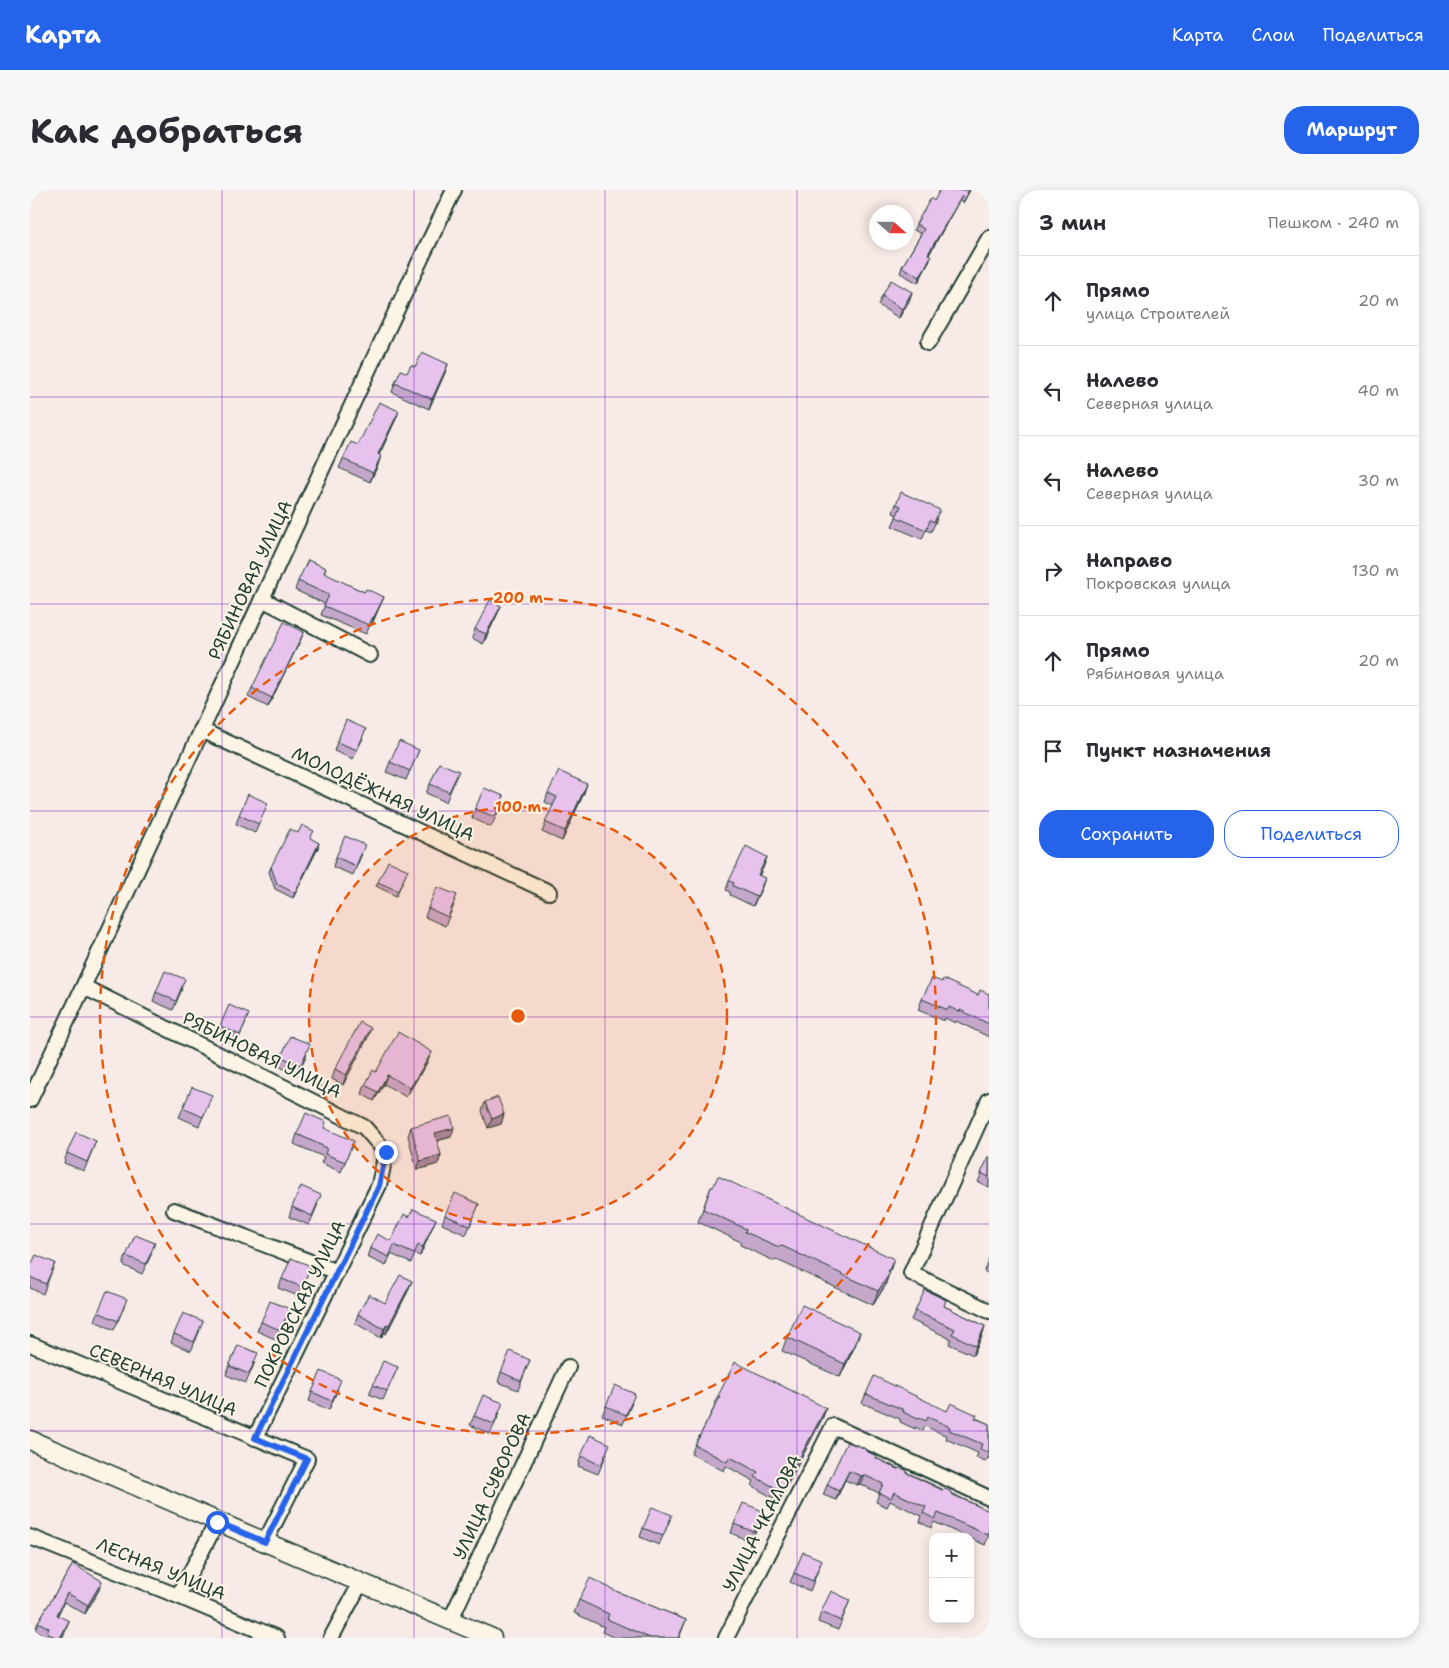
<!DOCTYPE html>
<html lang="ru">
<meta charset="utf-8">
<style>
body{margin:0;font-family:"Shantell Sans",sans-serif;background:#f7f7f7;color:#2b2b33}
.controls{position:absolute;right:15px;bottom:15px;display:grid;overflow:hidden;border-radius:10px;box-shadow:0 2px 12px #0003}
.controls button{width:45px;height:45px;display:grid;place-items:center;padding:0;border:0;border-bottom:1px solid #e1e1e2;background:#fff;color:#2b2b33;font:25px sans-serif}
.compass{position:absolute;left:839px;top:15px;width:45px;height:45px;border-radius:50%;background:#fff;box-shadow:0 2px 12px #0003;rotate:111deg}
.stop{position:absolute;width:15px;height:15px;margin:-11px;border:4px solid #2563eb;border-radius:50%;background:#fff}
.stop.end{background:#2563eb;border-color:#fff;box-shadow:0 1px 5px #0008}
.list{margin:0;padding:0;list-style:none}
h2{display:flex;justify-content:space-between;align-items:center;height:65px;margin:0;padding:0 20px;font-size:21px}
h2 small{font-size:16px;font-weight:400;color:#7c7c81}
.list li{display:grid;grid-template-columns:32px 1fr auto;gap:15px;align-items:center;box-sizing:border-box;height:90px;padding:0 20px;border-top:1px solid #e1e1e2}
.list b{display:block;font-size:19px;white-space:nowrap}
.list p{margin:0;font-size:16px;white-space:nowrap;color:#7c7c81}
.list em{font-size:16px;font-style:normal;color:#7c7c81}
.actions{display:flex;gap:10px;padding:15px 20px}
.actions a{flex:1;padding:11px 0;border:1px solid #2563eb;border-radius:20px;text-align:center;font-size:18px;color:#2563eb}
.actions .main{background:#2563eb;color:#fff}
.icon{flex:none;width:28px;height:28px;fill:none;stroke:currentColor;stroke-width:2;stroke-linecap:round;stroke-linejoin:round}
.map{position:relative;flex:none;width:959px;height:1448px;overflow:hidden;border-radius:20px}
header{display:flex;align-items:center;gap:30px;box-sizing:border-box;height:70px;padding:0 25px;background:#2563eb;color:#fff}
header strong{font-size:24px}
nav{display:flex;gap:28px;margin-inline-start:auto;font-size:18px}
.intro{display:flex;align-items:center;justify-content:space-between;box-sizing:border-box;height:120px;padding:0 30px}
h1{margin:0;font-size:35px}
.button{padding:12px 22px;border-radius:20px;background:#2563eb;color:#fff;font-size:18px;font-weight:700}
main{display:flex;gap:30px;padding:0 30px}
aside{flex:1;background:#fff;border-radius:20px;box-shadow:0 2px 12px #0003}
.map>svg:first-child{display:block}
</style>
<header>
<strong>Карта</strong>
<nav><a>Карта</a><a>Слои</a><a>Поделиться</a></nav>
</header>
<div class="intro"><h1>Как добраться</h1><a class="button">Маршрут</a></div>
<main>
<div class="map">
<svg width="959" height="1448" viewBox="0 0 959 1448">
<rect width="100%" height="100%" fill="#f8ebe7"/>
<filter id="ink" filterUnits="userSpaceOnUse"><feTurbulence type="fractalNoise" baseFrequency=".02" numOctaves="2"/><feDisplacementMap in="SourceGraphic" scale="10" xChannelSelector="R" yChannelSelector="G"/><feConvolveMatrix kernelMatrix="1 2 1 2 8 2 1 2 1" color-interpolation-filters="sRGB"/></filter>
<g filter="url(#ink)">
<g fill="none" stroke-linecap="round" stroke-linejoin="round">
<g stroke="#1f3d34" stroke-width="18">
<g id="minor">
<path d="M898,153l61,-105"/>
<path d="M232,409l108,56"/>
<path d="M171,540l348,162"/>
<path d="M54,797l280,140 22,25 -7,33 -124,253"/>
<path d="M0,910c143,-302 278,-609 424,-910"/>
<path d="M959,910l-78,173 78,38"/>
<path d="M144,1020l163,62"/>
<path d="M0,1154l277,115 -42,83"/>
<path d="M0,1347l148,59 99,42"/>
<path d="M148,1406l39,-74"/>
<path d="M420,1431l118,-254"/>
<path d="M301,1448l30,-56"/>
<path d="M696,1448l107,-212 156,72"/>
</g>
</g>
<g stroke="#1f3d34" stroke-width="21">
<path id="major" d="M0,1250l235,102 227,96"/>
</g>
<use href="#minor" stroke="#fcf5e5" stroke-width="14"/>
<use href="#major" stroke="#fcf5e5" stroke-width="18"/>
</g>
<g fill="#c6a7cc" stroke="#1f3d34">
<path d="M940,0l-7,13 -4,-2 -30,54v7l-11,21 -18,-10 2,-6 19,-33 -7,-4 2,-6 18,-23z"/>
<path d="M882,102l-3,9 -10,17 -21,-13 4,-9z"/>
<path d="M418,174l-19,45 -37,-17 3,-9 12,-10z"/>
<path d="M369,221l-4,10 -16,34 -1,10 -8,17 -31,-14 4,-9z"/>
<path d="M866,314l41,15 -6,13 -5,-2 -4,9 -30,-13 5,-11 -4,-2z"/>
<path d="M296,378l-2,6 40,18 20,5 -13,29 -1,-1 -4,9 -45,-19 4,-11 -30,-14 3,-9z"/>
<path d="M471,416l-4,9 -14,29 -11,-6 3,-9z"/>
<path d="M274,442l-4,9 -32,66 -20,-10 4,-9z"/>
<path d="M333,548l-10,21 -19,-8 3,-9z"/>
<path d="M389,560l-13,30 -20,-8 4,-10z"/>
<path d="M425,590l-9,22 -20,-9 4,-9z"/>
<path d="M518,603h36l-22,48 -20,-9 11,-26 -8,-4z"/>
<path d="M238,613l-13,30 -19,-9 3,-9z"/>
<path d="M471,616l-10,21 -19,-9 3,-9z"/>
<path d="M281,649l7,9 -25,50 -18,-9 -6,-17 2,-5z"/>
<path d="M332,664l-9,21 -20,-8 3,-10z"/>
<path d="M737,667l-8,18 3,12 -9,19 -23,-11v-3l-4,-2 3,-9z"/>
<path d="M378,680l-12,26 -20,-10 2,-4z"/>
<path d="M424,715l-9,21 -20,-9 3,-9z"/>
<path d="M152,799l-9,21 -20,-9 3,-9z"/>
<path d="M959,804v43l-33,-16 -1,2 -10,-5 -1,3 -26,-11 4,-11z"/>
<path d="M216,833l-10,21 -19,-8 3,-10z"/>
<path d="M338,847l-25,48 -11,-6 3,-10z"/>
<path d="M277,864l-10,21 -19,-9 3,-9z"/>
<path d="M398,871l-22,36 -22,-13 -10,17 -12,-7 3,-9 11,-13z"/>
<path d="M455,912l19,12 -3,10 -13,4 -6,-17z"/>
<path d="M178,915l-9,21 -20,-9 4,-9z"/>
<path d="M381,937l40,10 -14,4 4,14 -3,9 -21,6 -9,-34z"/>
<path d="M294,938l26,22 -9,22 -20,-9 3,-6 -30,-13 3,-10z"/>
<path d="M66,951l-12,30 -20,-8 3,-10z"/>
<path d="M959,966v31l-11,-5z"/>
<path d="M681,997l178,85 -4,14 -12,19 -98,-46 -1,2 -34,-16 1,-3 -43,-20z"/>
<path d="M288,1014l-9,21 -20,-8 3,-10z"/>
<path d="M449,1014l-13,31 -24,-11 3,-9z"/>
<path d="M402,1038l-12,28 -5,-2 -4,9 -20,-9 -5,12 -19,-9 3,-9z"/>
<path d="M122,1063l-10,21 -19,-9 3,-9z"/>
<path d="M959,1068v16l-5,-3z"/>
<path d="M25,1073l-12,31 -13,-6v-21z"/>
<path d="M277,1085l-9,21 -20,-8 4,-9z"/>
<path d="M378,1101l-22,43 -2,-1 -3,5 -26,-15 3,-9 27,-11z"/>
<path d="M914,1116l41,20 -3,10 -9,19 -24,-11 2,-5 -40,-19 4,-9z"/>
<path d="M93,1119l-9,21 -19,-9 3,-9z"/>
<path d="M256,1129l-9,21 -20,-9 4,-9z"/>
<path d="M170,1140l-9,21 -20,-8 3,-9z"/>
<path d="M830,1142l-5,14 -15,31 -58,-26 5,-14z"/>
<path d="M500,1170l-12,30 -20,-8 3,-10z"/>
<path d="M225,1172l-9,21 -20,-8 3,-9z"/>
<path d="M368,1177l-15,33 -14,-6 4,-9z"/>
<path d="M308,1199l-9,21 -20,-9 3,-9z"/>
<path d="M836,1204l81,17 29,7 13,6v35l-1,-1 -3,4 -9,-4 2,-5 -32,-14 1,-3 -22,-10 -2,5 -8,-4v2l-15,-7v-3l-38,-16z"/>
<path d="M688,1206l108,12 -3,9 -44,84 -27,-15 2,-5 -28,-15 -2,5 -33,-17 4,-9 20,-39 -1,-1z"/>
<path d="M602,1213l-9,21 -21,-9 4,-9z"/>
<path d="M470,1223l-10,21 -20,-9 4,-9z"/>
<path d="M836,1261l10,7 113,53v24l-4,10 -15,-7v-1h-3l-33,-15 -3,6 -11,-6 2,-6 -32,-15 -3,6 -11,-5 3,-9 -19,-9 -3,1 -12,-5 -9,20 -13,-5 4,-10z"/>
<path d="M577,1263l-9,21 -20,-8 3,-10z"/>
<path d="M642,1325l-13,30 -19,-8 3,-9z"/>
<path d="M730,1331l-9,21 -20,-9 3,-9z"/>
<path d="M792,1370l-12,31 -20,-9 4,-9z"/>
<path d="M43,1374l26,26 -14,24 -21,-12 -6,13 8,15 -4,8h-17v-1l-10,-6 3,-9z"/>
<path d="M588,1402l68,28 -7,18h-64l-13,-6 2,-5 -30,-14 5,-13z"/>
<path d="M820,1410l-12,30 -20,-8 3,-10z"/>
</g>
<g fill="#a188a6" stroke="#1f3d34">
<path d="M939,0h1l-7,13 2,-5z"/>
<path d="M932,6l-3,5 -33,59 2,-6z"/>
<path d="M901,66l-2,6 -11,21 2,-6z"/>
<path d="M882,102l-3,9 -10,17 3,-9z"/>
<path d="M418,174l-3,9 -16,36 3,-10z"/>
<path d="M369,221l-4,10 -20,43 3,-10z"/>
<path d="M351,266l-3,9 -8,17 3,-9z"/>
<path d="M354,407l-4,8 -9,21 3,-9z"/>
<path d="M471,416l-4,9 -14,29 3,-10z"/>
<path d="M274,442l-4,9 -32,66 4,-9z"/>
<path d="M557,594l-3,9 -22,48 3,-10z"/>
<path d="M289,653l-1,5 -25,50 2,-5z"/>
<path d="M737,667l-3,9 -9,18 3,-9z"/>
<path d="M735,688l-3,9 -9,19 4,-9z"/>
<path d="M341,838l-3,9 -25,48 3,-10z"/>
<path d="M402,862l-4,9 -22,36 4,-9z"/>
<path d="M357,885l-3,9 -10,17 4,-9z"/>
<path d="M474,924l-3,10 -13,4 4,-9z"/>
<path d="M424,938l-3,9 -19,5 3,-9z"/>
<path d="M411,965l-3,9 -21,6 3,-9z"/>
<path d="M406,1029l-4,9 -12,28 3,-9z"/>
<path d="M864,1069l-9,27 -12,19 5,-14z"/>
<path d="M382,1091l-4,10 -22,43 3,-9z"/>
<path d="M357,1134l-3,9 -3,5 3,-9z"/>
<path d="M955,1136l-3,10 -9,19 3,-9z"/>
<path d="M830,1142l-5,14 -15,31 5,-13z"/>
<path d="M796,1218l-3,9 -44,84 3,-10z"/>
<path d="M819,1281l-4,9 -9,20 3,-9z"/>
<path d="M834,1285l-4,9 -3,1 4,-9z"/>
<path d="M72,1391l-3,9 -14,24 3,-9z"/>
<path d="M39,1431l-3,9 -4,8h-2z"/>
</g>
<g fill="#e6c2ed" stroke="#1f3d34">
<path d="M910,0h29l-4,8 -3,-2 -34,58 3,2 -11,21 -18,-10 22,-38 -8,-5 15,-26 3,3z"/>
<path d="M861,90l21,12 -10,17 -20,-13z"/>
<path d="M392,162l26,12 -16,35 -37,-16 6,-13 6,3 4,-8 4,2z"/>
<path d="M349,212l20,9 -21,43 3,2 -8,17 -30,-14 8,-17 7,3z"/>
<path d="M871,302l39,18 -6,12 -4,-2 -4,10 -30,-13 5,-11 -5,-2z"/>
<path d="M278,370l18,8 -2,5 40,19 2,-3 18,8 -10,20h-1l-4,8 -45,-19 5,-11 -31,-14z"/>
<path d="M460,410l11,6 -15,28 -11,-5z"/>
<path d="M254,432l20,10 -32,66 -20,-10z"/>
<path d="M316,530l20,9 -9,21 -20,-8z"/>
<path d="M369,551l20,9 -9,21 -20,-9z"/>
<path d="M409,573l20,8 -10,21 -19,-8z"/>
<path d="M529,581l28,13 -22,47 -20,-9 12,-25 -9,-4z"/>
<path d="M454,598l20,8 -9,21 -20,-8z"/>
<path d="M218,604l20,9 -9,21 -20,-9z"/>
<path d="M272,635l12,6 -4,7 9,5 -24,50 -18,-9 -6,-17 19,-38 8,4z"/>
<path d="M315,646l20,9 -9,21 -20,-9z"/>
<path d="M716,656l21,11 -9,18 7,3 -8,19 -24,-11 1,-3 -5,-2z"/>
<path d="M358,671l20,9 -10,21 -20,-9z"/>
<path d="M407,697l20,8 -9,22 -20,-9z"/>
<path d="M135,781l20,8 -9,22 -20,-9z"/>
<path d="M902,788l10,4 1,-3 35,16 2,-5 9,4v30l-29,-14 -1,2 -10,-5 -1,3 -26,-11z"/>
<path d="M199,815l20,9 -9,21 -20,-9z"/>
<path d="M330,832l11,6 -25,47 -11,-6z"/>
<path d="M368,842l34,20 -22,36 -23,-13 -9,17 -13,-7 8,-15 3,2z"/>
<path d="M260,846l20,8 -9,21 -20,-8z"/>
<path d="M162,897l20,8 -9,22 -20,-9z"/>
<path d="M468,907l6,17 -12,5 -7,-17z"/>
<path d="M276,923l20,9 -2,6 30,13 -9,21 -20,-8 2,-6 -30,-14z"/>
<path d="M421,926l3,12 -19,5 6,22 -21,6 -9,-34z"/>
<path d="M46,942l20,9 -9,21 -20,-9z"/>
<path d="M959,966v21l-8,-4z"/>
<path d="M688,986l176,83 -6,13 2,1 -12,18 -98,-46 -1,2 -34,-15 1,-3 -43,-20 8,-22h2z"/>
<path d="M271,996l20,9 -9,21 -20,-9z"/>
<path d="M425,1003l24,11 -9,22 -25,-11z"/>
<path d="M383,1019l23,10 -13,28 -5,-2 -4,9 -20,-9 -5,12 -19,-9 7,-14 14,7 13,-27 5,3z"/>
<path d="M105,1045l20,8 -9,21 -20,-8z"/>
<path d="M6,1065l19,8 -9,21 -16,-7v-10z"/>
<path d="M261,1068l20,8 -9,21 -20,-8z"/>
<path d="M370,1085l12,6 -23,44 -2,-1 -3,5 -26,-15 11,-20 16,9z"/>
<path d="M895,1100l21,10 -2,6 41,20 -9,20 -24,-12 3,-5 -40,-18z"/>
<path d="M77,1101l20,8 -9,22 -20,-9z"/>
<path d="M240,1111l20,8 -10,21 -19,-8z"/>
<path d="M772,1115l58,27 -15,32 -58,-27z"/>
<path d="M153,1123l20,8 -9,21 -20,-8z"/>
<path d="M208,1155l20,8 -9,21 -20,-8z"/>
<path d="M480,1161l20,9 -9,21 -20,-9z"/>
<path d="M353,1171l15,6 -11,24 -14,-6z"/>
<path d="M705,1172l91,46 -44,83 -27,-14 3,-5 -28,-15 -3,5 -32,-17 25,-48 -2,-1z"/>
<path d="M291,1181l20,9 -9,21 -20,-9z"/>
<path d="M844,1186l73,35 4,-8 26,12 -2,3 14,6v29l-9,-4 2,-5 -33,-14 1,-3 -22,-10 -2,4 -7,-3 -1,1 -15,-7 1,-2 -38,-16z"/>
<path d="M585,1195l20,9 -9,21 -20,-9z"/>
<path d="M453,1205l20,8 -9,21 -20,-8z"/>
<path d="M560,1245l20,9 -9,21 -20,-9z"/>
<path d="M817,1252l17,6 2,3 11,5 -1,2 22,11 3,-1 5,2 1,3 35,17 3,-1 5,2 1,3 38,17v22l-1,2 -50,-22 -3,6 -12,-6 3,-6 -32,-15 -3,6 -12,-5 4,-9 -19,-9 -3,1 -12,-5 -10,20 -12,-6z"/>
<path d="M713,1313l20,8 -9,21 -20,-8z"/>
<path d="M622,1317l20,8 -9,21 -20,-8z"/>
<path d="M773,1362l19,8 -9,21 -19,-8z"/>
<path d="M43,1374l29,17 -14,24 -21,-12 -10,22 12,6 -9,17h-3l-10,-5 2,-5 -11,-6z"/>
<path d="M560,1388l28,14 68,28 -8,18h-28l-43,-19 2,-5 -30,-14z"/>
<path d="M801,1401l19,9 -9,21 -20,-9z"/>
</g>
</g>
<g fill="none" stroke-linecap="round" stroke-linejoin="round" filter="url(#ink)">
<path stroke="#2563eb" stroke-width="6" d="M187,1332l48,20 42,-83 -52,-21 124,-252 7,-34"/>
</g>
<path fill="none" stroke="#7b2cbf" stroke-width="1" stroke-opacity="0.55" d="M192,0v1448M384,0v1448M575,0v1448M767,0v1448M0,207h959M0,414h959M0,621h959M0,827h959M0,1034h959M0,1241h959"/>
<circle cx="488" cy="826" r="209" fill="#e8590c" fill-opacity=".12"/>
<g fill="none" stroke="#e8590c" stroke-width="2.5" stroke-dasharray="9 6">
<circle cx="488" cy="826" r="209"/>
<circle cx="488" cy="826" r="418"/>
</g>
<g text-anchor="middle" dominant-baseline="central" stroke-width="4" stroke-linejoin="round" paint-order="stroke">
<g font-size="18" fill="#1f3d34" stroke="#fcf5e5">
<text transform="translate(220 390) rotate(-65)">РЯБИНОВАЯ УЛИЦА</text>
<text transform="translate(353 604) rotate(25)">МОЛОДЁЖНАЯ УЛИЦА</text>
<text transform="translate(232 865) rotate(26)">РЯБИНОВАЯ УЛИЦА</text>
<text transform="translate(270 1114) rotate(-64)">ПОКРОВСКАЯ УЛИЦА</text>
<text transform="translate(133 1190) rotate(23)">СЕВЕРНАЯ УЛИЦА</text>
<text transform="translate(462 1296) rotate(-65)">УЛИЦА СУВОРОВА</text>
<text transform="translate(732 1333) rotate(-63)">УЛИЦА ЧКАЛОВА</text>
<text transform="translate(131 1379) rotate(22)">ЛЕСНАЯ УЛИЦА</text>
</g>
</g>
<circle cx="488" cy="826" r="8" fill="#e8590c" stroke="#fcf5e5" stroke-width="2.5"/>
<g font-size="15" text-anchor="middle" font-weight="bold" fill="#e8590c" stroke="#fcf5e5" stroke-width="4" stroke-linejoin="round" paint-order="stroke">
<text x="488" y="413">200 m</text>
<text x="488" y="622">100 m</text>
</g>
</svg>
<div class="controls">
<button>+</button>
<button>−</button>
</div>
<svg class="compass" viewBox="-18 -18 36 36"><path d="M0-13l5 13h-10z" fill="#e53935"/><path d="M0 13l5-13h-10z" fill="#7c7c81"/></svg>
<div class="stop" style="left:187px;top:1332px"></div>
<div class="stop end" style="left:356px;top:962px"></div>
</div>
<aside>
<h2>3 мин<small>Пешком · 240 m</small></h2>
<ul class="list">
<li><svg class="icon" aria-label="ahead" viewBox="0 0 24 24"><path d="M12 20V5M6 11l6-6 6 6"/></svg><div><b>Прямо</b><p>улица Строителей</p></div><em>20 m</em></li>
<li><svg class="icon" aria-label="left" viewBox="0 0 24 24"><path d="M17 20v-9H6M10 6l-5 5 5 5"/></svg><div><b>Налево</b><p>Северная улица</p></div><em>40 m</em></li>
<li><svg class="icon" aria-label="left" viewBox="0 0 24 24"><path d="M17 20v-9H6M10 6l-5 5 5 5"/></svg><div><b>Налево</b><p>Северная улица</p></div><em>30 m</em></li>
<li><svg class="icon" aria-label="right" viewBox="0 0 24 24"><path d="M7 20v-9h11M14 6l5 5-5 5"/></svg><div><b>Направо</b><p>Покровская улица</p></div><em>130 m</em></li>
<li><svg class="icon" aria-label="ahead" viewBox="0 0 24 24"><path d="M12 20V5M6 11l6-6 6 6"/></svg><div><b>Прямо</b><p>Рябиновая улица</p></div><em>20 m</em></li>
<li><svg class="icon" aria-label="arrive" viewBox="0 0 24 24"><path d="M6 21V4h12l-3 4 3 4H6"/></svg><div><b>Пункт назначения</b></div></li>
</ul>
<div class="actions"><a class="main">Сохранить</a><a>Поделиться</a></div>
</aside>
</main>
